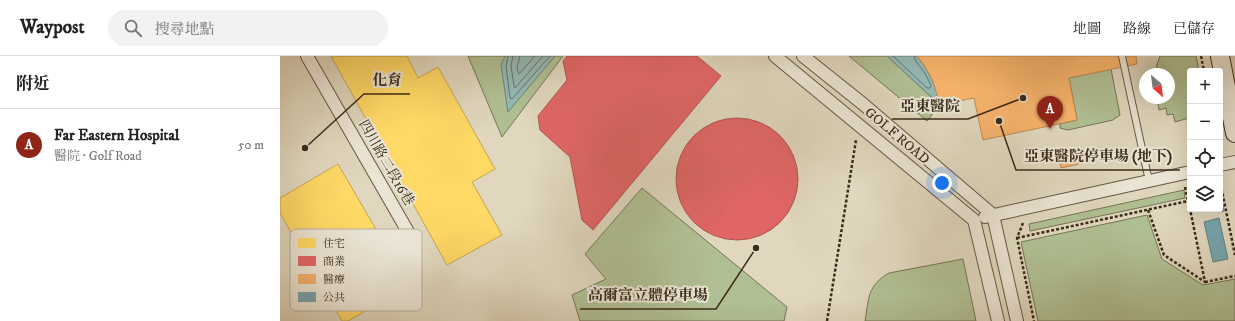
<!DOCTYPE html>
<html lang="zh-TW">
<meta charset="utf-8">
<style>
body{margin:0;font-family:"IM FELL DW Pica","Noto Serif TC",serif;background:#f2f2f2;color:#222}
.controls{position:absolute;right:12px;top:12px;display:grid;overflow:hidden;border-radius:4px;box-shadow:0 4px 16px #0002}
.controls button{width:36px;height:36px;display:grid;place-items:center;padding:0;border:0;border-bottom:1px solid #e0e0e0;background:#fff;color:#222;font:20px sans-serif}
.compass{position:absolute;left:859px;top:12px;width:36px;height:36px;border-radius:50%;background:#fff;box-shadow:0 4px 16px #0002;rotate:152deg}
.you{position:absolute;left:662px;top:127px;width:14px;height:14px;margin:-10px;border:3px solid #fff;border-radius:50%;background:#1a73e8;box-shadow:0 0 0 6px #1a73e833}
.badge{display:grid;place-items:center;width:26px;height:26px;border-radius:50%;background:#8f2418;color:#fff;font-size:13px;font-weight:700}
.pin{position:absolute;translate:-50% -33px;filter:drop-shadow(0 1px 2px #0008)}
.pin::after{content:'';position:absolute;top:21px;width:14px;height:12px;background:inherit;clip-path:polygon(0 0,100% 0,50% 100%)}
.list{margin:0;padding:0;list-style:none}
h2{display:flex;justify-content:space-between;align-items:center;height:52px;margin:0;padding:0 16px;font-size:17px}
h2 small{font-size:13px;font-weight:400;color:#767676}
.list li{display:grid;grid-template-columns:26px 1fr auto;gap:12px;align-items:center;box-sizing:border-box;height:72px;padding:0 16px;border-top:1px solid #e0e0e0}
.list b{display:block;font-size:15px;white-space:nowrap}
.list p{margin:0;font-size:13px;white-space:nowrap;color:#767676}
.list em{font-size:13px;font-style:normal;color:#767676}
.icon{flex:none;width:22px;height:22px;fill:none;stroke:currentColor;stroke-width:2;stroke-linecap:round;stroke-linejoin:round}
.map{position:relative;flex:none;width:955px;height:265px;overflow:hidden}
header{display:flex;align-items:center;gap:24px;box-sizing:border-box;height:56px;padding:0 20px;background:#fff;border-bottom:1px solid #e0e0e0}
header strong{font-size:19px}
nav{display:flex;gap:22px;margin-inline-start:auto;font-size:14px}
.search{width:280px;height:36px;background:#f2f2f2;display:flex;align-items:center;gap:10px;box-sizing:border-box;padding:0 14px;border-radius:22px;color:#767676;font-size:15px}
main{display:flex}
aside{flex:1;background:#fff}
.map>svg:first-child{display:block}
</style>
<header>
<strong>Waypost</strong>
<div class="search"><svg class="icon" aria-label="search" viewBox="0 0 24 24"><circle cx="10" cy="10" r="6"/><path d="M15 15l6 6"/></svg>搜尋地點</div>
<nav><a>地圖</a><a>路線</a><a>已儲存</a></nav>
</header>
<main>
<aside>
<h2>附近<small></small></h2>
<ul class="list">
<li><span class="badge">A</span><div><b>Far Eastern Hospital</b><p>醫院 · Golf Road</p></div><em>50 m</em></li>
</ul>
</aside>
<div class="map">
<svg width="955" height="265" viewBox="0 0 955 265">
<rect width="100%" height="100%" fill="#e0d7be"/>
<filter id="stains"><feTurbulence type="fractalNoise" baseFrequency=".005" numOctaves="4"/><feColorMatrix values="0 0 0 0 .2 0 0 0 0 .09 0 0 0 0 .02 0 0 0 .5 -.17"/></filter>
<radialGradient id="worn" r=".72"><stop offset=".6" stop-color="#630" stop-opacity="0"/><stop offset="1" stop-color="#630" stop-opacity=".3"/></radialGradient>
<g fill="#b0bf93" stroke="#757556">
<path d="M188,0h95l-61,81z"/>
<path d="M569,0h38l53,49 -13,16z"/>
<path d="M880,0h36l3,15h-9v50l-1,-3 -14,4 -2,-8 -6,1 -1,-7 -7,2 -2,-12h12v-24h-15z"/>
<path d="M831,13l9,46 -7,5 -45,10 -8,-2v-4l17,-4 -8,-42z"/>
<path d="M362,132l145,119 -3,14h-204l-8,-26 34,-16 -21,-25z"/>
<path d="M904,134l1,8 -155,33 -1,-7z"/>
<path d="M867,159l15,44 41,26 32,-6v42h-197l-17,-79z"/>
<path d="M683,203l13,62h-111c4,-23 2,-35 24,-48z"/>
</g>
<g fill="#94b9b5" stroke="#708077">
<path d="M225,0h50l-47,56 -7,-47z"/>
<path d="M607,0h30c12,15 19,30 23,49z"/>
</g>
<g fill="#ffd966" stroke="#c4a54f">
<path d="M51,0h76l11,22 20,-11 57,102 -23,13 30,53 -55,30z"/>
<path d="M58,108l71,122 -61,35h-6l-62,-108v-15z"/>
</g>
<g fill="#e06666" stroke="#ae544f">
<path d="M287,0h130l24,20 -128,154 -11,-10 -12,-63 -30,-27 -2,-14 29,-36 -4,-19z"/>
<circle cx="457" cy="123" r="61"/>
</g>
<g fill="#f6b26b" stroke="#be8a53">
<path d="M637,0h219l1,8 -68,14 8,42 -94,20 -9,-42 -34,7 -7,-24 -9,-16z"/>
<path d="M796,94l3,14 -18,4 -3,-14z"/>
</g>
<g fill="#76a5af" stroke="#648082">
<path d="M940,136l4,19 -6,1 -1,-3h3z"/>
<path d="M939,162l9,41 -15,3 -9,-40z"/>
</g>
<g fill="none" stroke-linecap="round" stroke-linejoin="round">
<g stroke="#677268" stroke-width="1">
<path d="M228,0l-2,10 4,32 2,1 38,-43"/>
<path d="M233,0l-2,10 3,20 1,2 28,-32"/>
<path d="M240,0l-3,11 1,5 1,2 16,-18"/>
<path d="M613,0l34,32h3l1,-2c-2,-6 -6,-13 -10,-18 -3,-4 -6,-7 -7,-12"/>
</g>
<g stroke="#645643" stroke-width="8">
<path id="lane" d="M842,0l27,125"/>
</g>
<g stroke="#645643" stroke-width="14">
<g id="street">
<path d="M27,0l108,188"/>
<path d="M495,0l199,164 24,101"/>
<path d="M523,0l60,48 130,111 24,106"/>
<path d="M940,109l15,-3"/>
<path d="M705,161l205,-45"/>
</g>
</g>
<g stroke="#3a2b1a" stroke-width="20">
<path id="secondary" d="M940,0l15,77"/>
</g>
<g stroke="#3a2b1a" stroke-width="2.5" stroke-dasharray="3 2" stroke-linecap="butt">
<path d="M921,0l3,15"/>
<path d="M905,131l3,14"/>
<path d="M940,134l2,1 13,64"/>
<path d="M868,154l16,45 41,27 -15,-73"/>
<path d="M743,167l-6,15 17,83"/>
<path d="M737,182l171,-37 2,8"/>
<path d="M925,226l30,-6"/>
<path d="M547,265l29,-181"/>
</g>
<use href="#lane" stroke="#ebe5d5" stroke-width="6"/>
<use href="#street" stroke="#ebe5d5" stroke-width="12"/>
<use href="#secondary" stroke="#ebe5d5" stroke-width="18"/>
</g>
<g text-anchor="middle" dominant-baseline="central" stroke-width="4" stroke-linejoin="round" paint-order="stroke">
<g font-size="14" fill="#3a2b1a" stroke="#ebe5d5">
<text transform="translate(617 80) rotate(40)">GOLF ROAD</text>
<text transform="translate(106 107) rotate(60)">四川路二段16巷</text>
</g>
</g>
<rect x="10" y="173" width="132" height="82" rx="6" fill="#ebe5d5" stroke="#b6ad9d" stroke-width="1"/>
<rect x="18" y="182" width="18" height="10" fill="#ffd966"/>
<rect x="18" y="200" width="18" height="10" fill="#e06666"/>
<rect x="18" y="218" width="18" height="10" fill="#f6b26b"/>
<rect x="18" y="236" width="18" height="10" fill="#76a5af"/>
<g font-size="11" fill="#3a2b1a">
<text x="43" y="191">住宅</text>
<text x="43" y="209">商業</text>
<text x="43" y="227">醫療</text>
<text x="43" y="245">公共</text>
</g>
<path fill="none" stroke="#3a2b1a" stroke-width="1.5" d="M25 92L84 38H130M743 42L688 63H612M719 65L736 114H900M476 192L436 253H300"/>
<g fill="#3a2b1a" stroke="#ebe5d5" stroke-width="1.5">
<circle cx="25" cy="92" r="4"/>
<circle cx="743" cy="42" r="4"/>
<circle cx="719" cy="65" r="4"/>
<circle cx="476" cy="192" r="4"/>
</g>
<g font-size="15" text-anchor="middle" font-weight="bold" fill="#3a2b1a" stroke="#ebe5d5" stroke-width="4" stroke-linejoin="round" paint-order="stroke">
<text x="107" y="29">化育</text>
<text x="650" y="55">亞東醫院</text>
<text x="818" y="105">亞東醫院停車場 (地下)</text>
<text x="368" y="244">高爾富立體停車場</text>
</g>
<rect width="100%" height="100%" filter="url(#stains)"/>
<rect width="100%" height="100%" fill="url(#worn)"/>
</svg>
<div class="controls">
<button>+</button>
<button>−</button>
<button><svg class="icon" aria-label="locate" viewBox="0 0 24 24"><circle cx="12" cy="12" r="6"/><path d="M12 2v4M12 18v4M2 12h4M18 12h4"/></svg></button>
<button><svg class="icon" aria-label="layers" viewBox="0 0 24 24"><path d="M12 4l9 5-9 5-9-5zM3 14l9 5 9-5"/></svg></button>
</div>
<svg class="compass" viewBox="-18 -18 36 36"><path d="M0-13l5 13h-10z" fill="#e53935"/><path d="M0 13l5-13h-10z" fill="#767676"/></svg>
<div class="you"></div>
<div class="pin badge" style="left:770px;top:73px">A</div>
</div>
</main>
